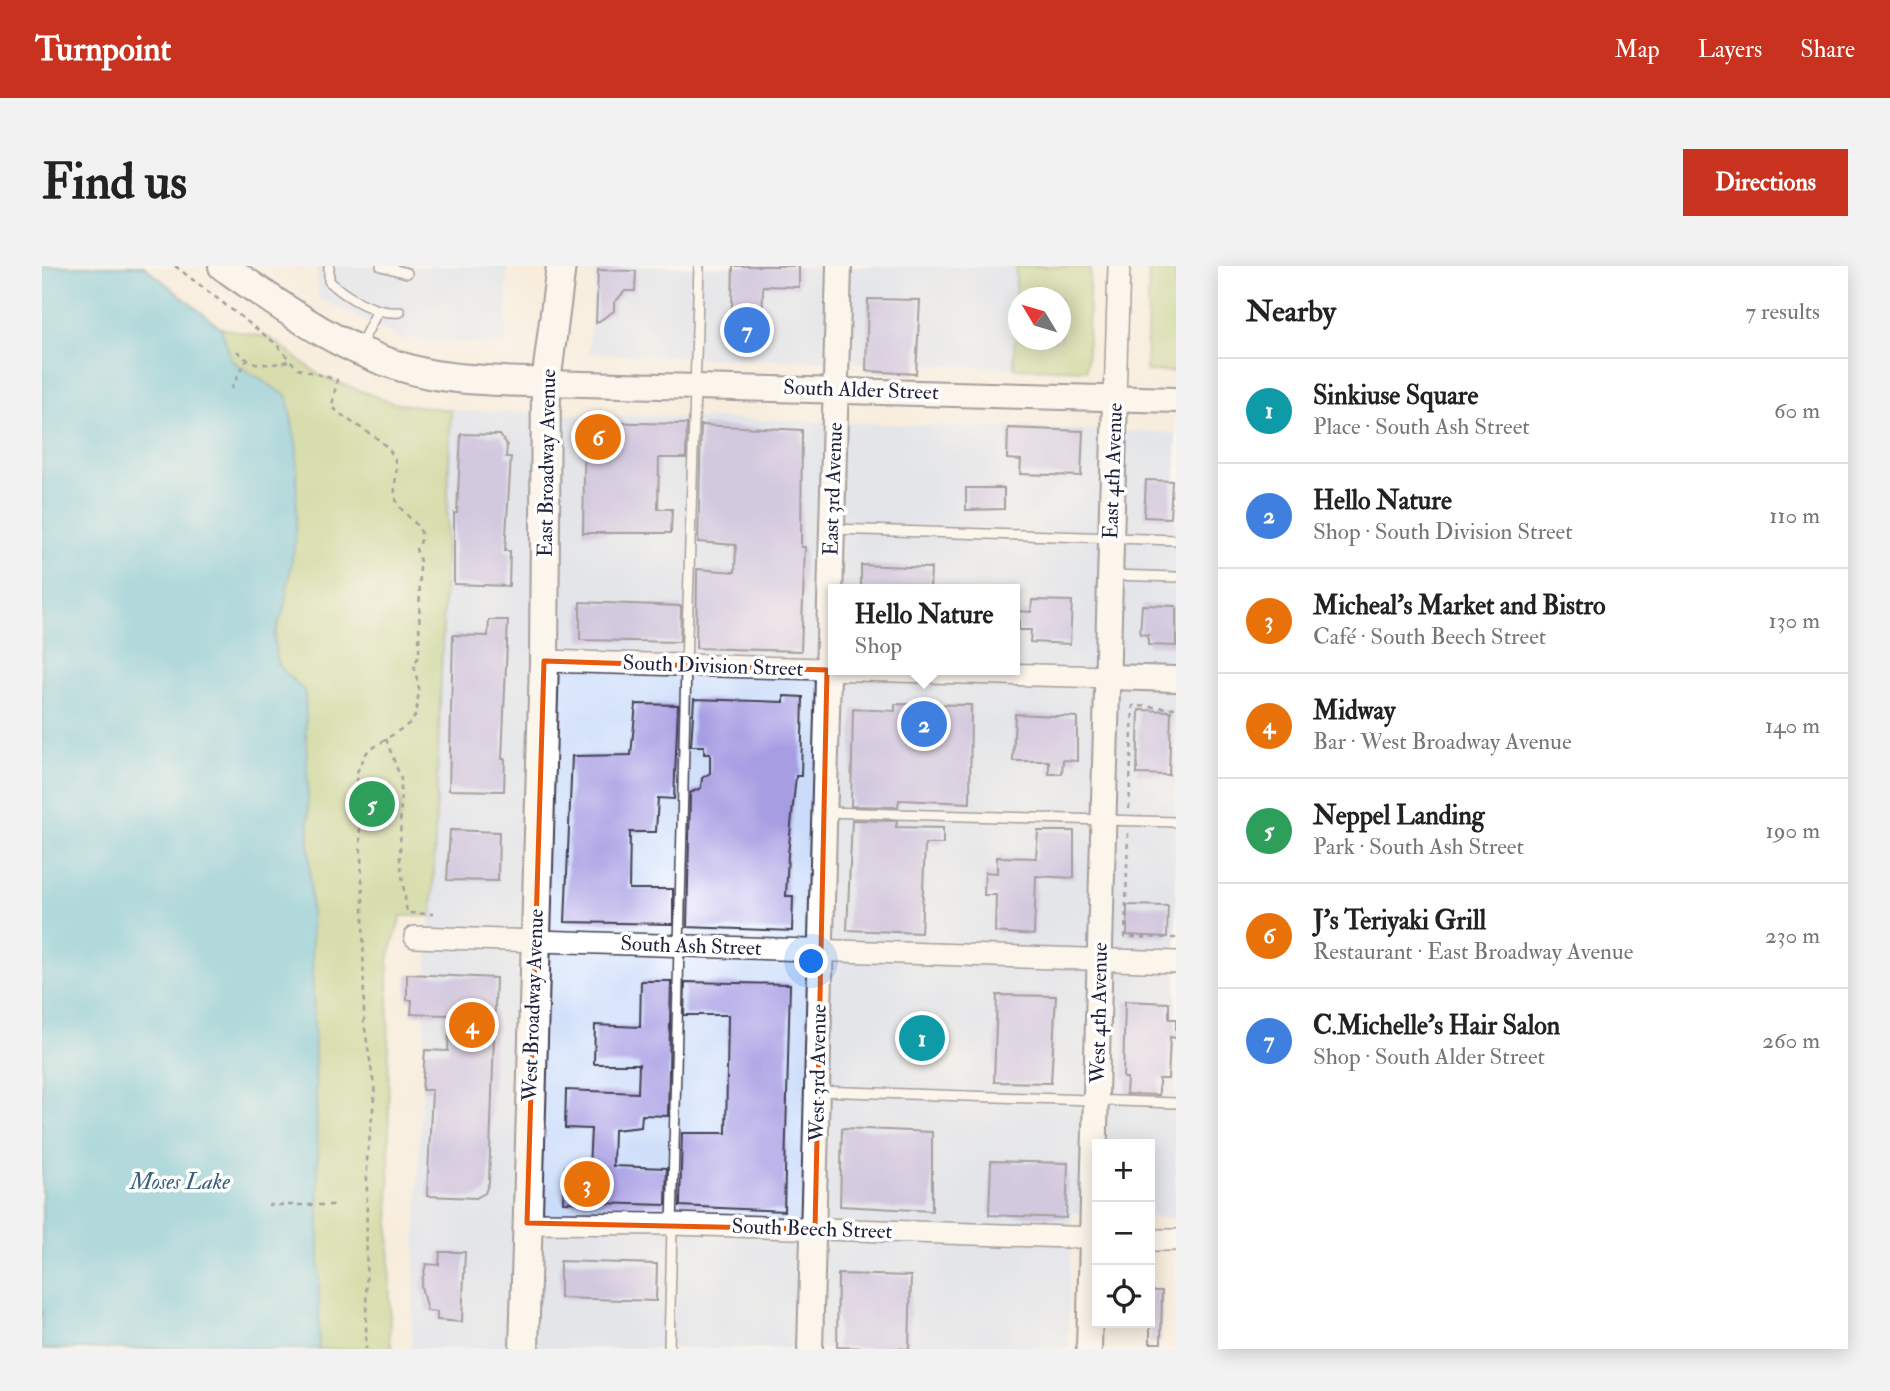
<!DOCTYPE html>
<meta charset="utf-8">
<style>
body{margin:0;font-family:"IM FELL Double Pica",serif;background:#f2f2f2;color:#222}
.controls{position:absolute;right:21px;bottom:21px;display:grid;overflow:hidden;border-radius:0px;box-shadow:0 4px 18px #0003}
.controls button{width:63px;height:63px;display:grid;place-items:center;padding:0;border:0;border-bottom:2px solid #e0e0e0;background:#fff;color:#222;font:35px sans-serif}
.compass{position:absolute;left:966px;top:21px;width:63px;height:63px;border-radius:50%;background:#fff;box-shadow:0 4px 18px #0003;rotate:308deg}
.you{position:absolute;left:770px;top:696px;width:24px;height:24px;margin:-18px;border:5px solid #fff;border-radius:50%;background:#1a73e8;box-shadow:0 0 0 10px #1a73e833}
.badge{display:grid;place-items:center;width:46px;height:46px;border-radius:50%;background:#c8321e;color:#fff;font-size:23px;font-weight:700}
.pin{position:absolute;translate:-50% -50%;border:4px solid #fff;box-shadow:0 2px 7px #0006}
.popup{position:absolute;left:786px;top:318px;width:192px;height:91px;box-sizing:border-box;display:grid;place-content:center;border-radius:0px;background:#fff;filter:drop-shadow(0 2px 5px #0005);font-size:23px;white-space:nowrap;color:#767676}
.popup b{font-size:26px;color:#222}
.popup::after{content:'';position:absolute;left:50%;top:100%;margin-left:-14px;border:14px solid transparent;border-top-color:#fff}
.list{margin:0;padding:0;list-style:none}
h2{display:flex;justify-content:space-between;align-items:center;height:91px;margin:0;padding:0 28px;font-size:30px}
h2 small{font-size:23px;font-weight:400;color:#767676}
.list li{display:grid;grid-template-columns:46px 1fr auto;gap:21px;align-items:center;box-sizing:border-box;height:105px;padding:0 28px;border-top:2px solid #e0e0e0}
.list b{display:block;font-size:26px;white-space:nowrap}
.list p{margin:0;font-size:23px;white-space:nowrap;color:#767676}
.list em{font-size:23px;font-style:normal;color:#767676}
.icon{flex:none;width:38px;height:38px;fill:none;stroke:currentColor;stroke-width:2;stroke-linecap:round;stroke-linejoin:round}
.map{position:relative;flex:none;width:1134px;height:1083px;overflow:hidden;border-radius:0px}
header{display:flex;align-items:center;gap:42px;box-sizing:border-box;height:98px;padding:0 35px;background:#c8321e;color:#fff}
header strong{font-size:33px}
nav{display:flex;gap:38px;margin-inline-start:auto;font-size:24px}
.intro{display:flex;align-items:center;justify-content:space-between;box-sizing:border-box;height:168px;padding:0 42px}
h1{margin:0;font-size:49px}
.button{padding:18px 32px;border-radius:0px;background:#c8321e;color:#fff;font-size:24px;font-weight:700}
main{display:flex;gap:42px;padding:0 42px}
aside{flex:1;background:#fff;border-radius:0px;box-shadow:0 4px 18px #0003}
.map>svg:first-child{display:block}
</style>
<header>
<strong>Turnpoint</strong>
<nav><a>Map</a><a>Layers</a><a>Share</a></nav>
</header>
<div class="intro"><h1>Find us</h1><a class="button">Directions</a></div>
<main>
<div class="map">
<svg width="1134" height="1083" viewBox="0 0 1134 1083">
<rect width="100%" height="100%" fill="#fff"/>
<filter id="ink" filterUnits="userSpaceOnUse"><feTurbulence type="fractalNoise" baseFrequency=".0143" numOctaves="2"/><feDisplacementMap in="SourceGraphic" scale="14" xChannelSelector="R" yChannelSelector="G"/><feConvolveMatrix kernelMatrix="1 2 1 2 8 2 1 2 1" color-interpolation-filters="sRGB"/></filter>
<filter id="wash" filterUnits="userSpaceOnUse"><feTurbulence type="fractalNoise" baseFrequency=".00686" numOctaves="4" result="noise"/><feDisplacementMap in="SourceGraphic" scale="28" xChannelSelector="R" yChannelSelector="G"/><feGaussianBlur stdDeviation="1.57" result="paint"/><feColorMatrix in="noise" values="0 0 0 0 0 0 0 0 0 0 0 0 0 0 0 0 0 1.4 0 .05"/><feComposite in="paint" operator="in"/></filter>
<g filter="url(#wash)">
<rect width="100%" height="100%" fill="#f8eddd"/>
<g fill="#cadcf9" fill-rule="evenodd">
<path d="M274,0h192l-2,80 -104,-7 -83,-41z"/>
<path d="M554,0h420l-2,102 -426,-14z"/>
<path d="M409,144l725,23v786l-26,-2v-73h-53v70l-25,-1 -4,136h-657zM791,323h182v81h-182z"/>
</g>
<g fill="#afcb71" stroke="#687656" stroke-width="2" fill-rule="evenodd">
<path d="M974,0l74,1 -3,103 -73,-2zM976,32h42v42h-42z"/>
<path d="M1107,2l27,1v103l-30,-1z"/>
<path d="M179,62l49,10 51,38 72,27 58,7 -19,506h-31l-13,44 2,380 3,9h-74v-135l-14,-521c-33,-33 -39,-39 -21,-84l3,-213 -55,-35z"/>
</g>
<path fill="#5bc0d9" stroke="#3e718a" stroke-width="2" d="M0,0h102l77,62 11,33 55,35 10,52 -1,87 -12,74 -10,26 3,29 28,28 14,522v135h-277z"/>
<g id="blocks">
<g fill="#a79de3">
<path d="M691,0h66v21l-36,-1 -1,60h-31z"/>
<path d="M556,4l38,1 -1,20h-10l-11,12v8l-18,12z"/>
<path d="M826,33l52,1 -4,74 -50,-3z"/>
<path d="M543,156l102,2 -1,34h-27l-1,51h14l-1,24h-88z"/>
<path d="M659,159l101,5 -1,117h4l-4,104 -105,-3 1,-79 38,3 1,-27 -38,-3z"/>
<path d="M966,162l75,3 -2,45 -61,-2 1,-14 -14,-1z"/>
<path d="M419,168l39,1 7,10 -1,12h5l-6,94h5l-1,35 -55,-2v-71h3z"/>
<path d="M1104,214l26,1 -2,37 -26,-1z"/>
<path d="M924,222h38v21l-38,1z"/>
<path d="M819,299l70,3 -1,21h-69z"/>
<path d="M990,334l40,1 -2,43 -40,-2 1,-12h-12v-19l12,1z"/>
<path d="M538,336l101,4 -1,36 -100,-2z"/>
<path d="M1100,339l34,1v40l-28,-1v-10l-8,-1z"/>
<path d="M447,354h19l-6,139h3l-1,32 -55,-1 4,-155 35,1z"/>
<path d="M742,430l19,1 -2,79h-5l-8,79 -2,41h7l-1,35 -105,-4 3,-134 11,-5 1,-10 8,-5v-19h-6v-8h-13l3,-47 90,3z"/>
<path d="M594,438l42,1 -4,94 -16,-1 -2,34h-26l-1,57h44v35l-108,-2 7,-166 59,-1z"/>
<path d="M853,438l76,1 -1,98 -71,-3 -1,7 -47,-1 2,-97 42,2z"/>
<path d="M1097,444l32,1 -2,64 -32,-1z"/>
<path d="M973,448l62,3v44l-14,-1 -1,14h-13v-13h-36z"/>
<path d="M810,554l45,1 -1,6 47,1v16h-18l-4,89 -74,-3z"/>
<path d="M408,564l49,2 -1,49 -51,-1z"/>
<path d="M996,565h36v47l-38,-2 -2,59 -39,-3 1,-37h-12l1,-23 12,1v-16l39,1z"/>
<path d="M1085,639l41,1 -1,31 -40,-2z"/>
<path d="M365,708l89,4 -7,204 -4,11 -9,5 -49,-2 5,-106h-10l3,-40 23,1 2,-36 -39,-1 1,-14h-5z"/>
<path d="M599,715h30l-3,135 -26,-1 -1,12 -27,3 -1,36 54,2 -1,37 -103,-3 2,-35 24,-1 2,-37 -26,-1 1,-38 72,3 1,-29h-45l1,-39 45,2z"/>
<path d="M643,716l105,2 -6,227 -104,-5 2,-73h44l2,-118h-44z"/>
<path d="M955,729l59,1 -5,87 -57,-1z"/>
<path d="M1083,735l44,2v16h7v19l-6,-1 -2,42h-9v16l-33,-1 1,-16h-4z"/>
<path d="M800,862l90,4v79l-92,-5z"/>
<path d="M949,895l77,2 -2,55 -77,-3z"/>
<path d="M398,986h25l-3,70 -25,-2v-8l-10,-1 -6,-25 5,-22 13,1z"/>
<path d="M518,995l97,3 -1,37 -96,-3z"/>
<path d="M796,1008l73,2 -2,73 -72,-2z"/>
<path d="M1108,1025h12l-1,52h-11z"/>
</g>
</g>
</g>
<g filter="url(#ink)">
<use href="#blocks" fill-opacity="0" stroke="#424053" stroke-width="2"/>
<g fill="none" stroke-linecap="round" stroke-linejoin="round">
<g stroke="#424053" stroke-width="12">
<g id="service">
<path d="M287,0v15c17,16 47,34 71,31"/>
<path d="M339,0l26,7"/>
<path d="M318,80l18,-36"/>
<path d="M791,263l343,11"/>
<path d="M1070,309l64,2"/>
<path d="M783,546l351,10"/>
<path d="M776,825l358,12"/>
<path d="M627,1083l17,-683 13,-400"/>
</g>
</g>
<g stroke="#424053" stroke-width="24">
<g id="tertiary">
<path d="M1073,132l4,-132"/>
<path d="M502,395l565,16"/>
<path d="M373,671l761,25"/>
<path d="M485,957l145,1 425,14"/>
<path d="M1108,974h26"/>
</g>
</g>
<g stroke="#424053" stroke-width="28">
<g id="secondary">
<path d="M504,117l630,17"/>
<path d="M1067,411l67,2"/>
<path d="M768,1083l29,-1083"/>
<path d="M1047,1083l26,-951"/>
</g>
</g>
<g stroke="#424053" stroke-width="32">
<g id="primary">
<path d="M181,0c64,45 128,92 206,108 38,7 79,7 117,9"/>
<path d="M482,1083l20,-688 2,-278 15,-117"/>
</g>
</g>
<g stroke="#424053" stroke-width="2.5" stroke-dasharray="5 5" stroke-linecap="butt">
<path d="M133,0l100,77 22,25 40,12 -5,26c16,19 54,30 63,54 5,13 -5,30 3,44 8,15 35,25 18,45l4,12 -1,95 -5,9 5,24 -3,26 -6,8 -43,29 -10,20 6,127 1,124 11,69 -8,68 -1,189"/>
<path d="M195,85c14,16 32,15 52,10"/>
<path d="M189,123l15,-28"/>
<path d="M344,473l15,40 -1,81 7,53 26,1"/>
<path d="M1087,543l4,-103 43,2"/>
<path d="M1086,567l-3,104 51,1"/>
<path d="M226,939h66"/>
</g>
<use href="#service" stroke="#fff" stroke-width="9"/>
<use href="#tertiary" stroke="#fff" stroke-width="21"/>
<use href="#secondary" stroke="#fff" stroke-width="24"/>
<use href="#primary" stroke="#fff" stroke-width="28"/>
</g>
</g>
<path d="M0 0H1134V1083H0ZM502,395l283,9 -12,559 -288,-6z" fill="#f8eddd" fill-opacity=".55" fill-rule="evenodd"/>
<path fill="none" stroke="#e8590c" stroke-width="5" stroke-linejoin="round" d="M502,395l283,9 -12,559 -288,-6z"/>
<g text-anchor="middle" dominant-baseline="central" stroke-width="7" stroke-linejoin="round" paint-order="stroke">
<g font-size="21" fill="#22223b" stroke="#fff">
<text transform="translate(819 124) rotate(2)">South Alder Street</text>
<text transform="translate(505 197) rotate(-89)">East Broadway Avenue</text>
<text transform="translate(1071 205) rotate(-88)">East 4th Avenue</text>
<text transform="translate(791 223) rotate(-88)">East 3rd Avenue</text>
<text transform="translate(671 400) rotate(2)">South Division Street</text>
<text transform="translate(649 680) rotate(2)">South Ash Street</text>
<text transform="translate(491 739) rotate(-88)">West Broadway Avenue</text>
<text transform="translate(1057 747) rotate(-89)">West 4th Avenue</text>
<text transform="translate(776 807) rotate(-89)">West 3rd Avenue</text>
<text transform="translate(770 963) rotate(2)">South Beech Street</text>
</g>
<g font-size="23" font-style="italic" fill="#39617a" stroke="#fff">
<text x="138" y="915">Moses Lake</text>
</g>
</g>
</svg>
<div class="controls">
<button>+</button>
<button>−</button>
<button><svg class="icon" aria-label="locate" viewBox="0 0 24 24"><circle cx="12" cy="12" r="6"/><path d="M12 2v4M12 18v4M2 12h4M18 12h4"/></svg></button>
</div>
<svg class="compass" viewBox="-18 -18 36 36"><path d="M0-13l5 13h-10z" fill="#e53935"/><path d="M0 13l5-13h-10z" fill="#767676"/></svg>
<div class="you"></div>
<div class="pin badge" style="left:880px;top:772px;background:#0f9aa8">1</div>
<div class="pin badge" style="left:882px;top:458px;background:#3f7fe0">2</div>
<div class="popup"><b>Hello Nature</b>Shop</div>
<div class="pin badge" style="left:545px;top:918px;background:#e8710a">3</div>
<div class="pin badge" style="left:430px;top:759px;background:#e8710a">4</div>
<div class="pin badge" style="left:330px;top:538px;background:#2e9e5b">5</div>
<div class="pin badge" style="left:556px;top:171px;background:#e8710a">6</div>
<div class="pin badge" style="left:705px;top:64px;background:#3f7fe0">7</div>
</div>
<aside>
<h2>Nearby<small>7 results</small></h2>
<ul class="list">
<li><span class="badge" style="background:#0f9aa8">1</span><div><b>Sinkiuse Square</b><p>Place · South Ash Street</p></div><em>60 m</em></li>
<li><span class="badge" style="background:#3f7fe0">2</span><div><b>Hello Nature</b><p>Shop · South Division Street</p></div><em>110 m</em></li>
<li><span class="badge" style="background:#e8710a">3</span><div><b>Micheal's Market and Bistro</b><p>Café · South Beech Street</p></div><em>130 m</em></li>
<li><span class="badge" style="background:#e8710a">4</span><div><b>Midway</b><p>Bar · West Broadway Avenue</p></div><em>140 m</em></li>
<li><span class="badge" style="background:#2e9e5b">5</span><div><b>Neppel Landing</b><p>Park · South Ash Street</p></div><em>190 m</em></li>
<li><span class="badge" style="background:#e8710a">6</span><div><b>J's Teriyaki Grill</b><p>Restaurant · East Broadway Avenue</p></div><em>230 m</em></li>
<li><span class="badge" style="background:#3f7fe0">7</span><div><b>C.Michelle's Hair Salon</b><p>Shop · South Alder Street</p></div><em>260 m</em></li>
</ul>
</aside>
</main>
